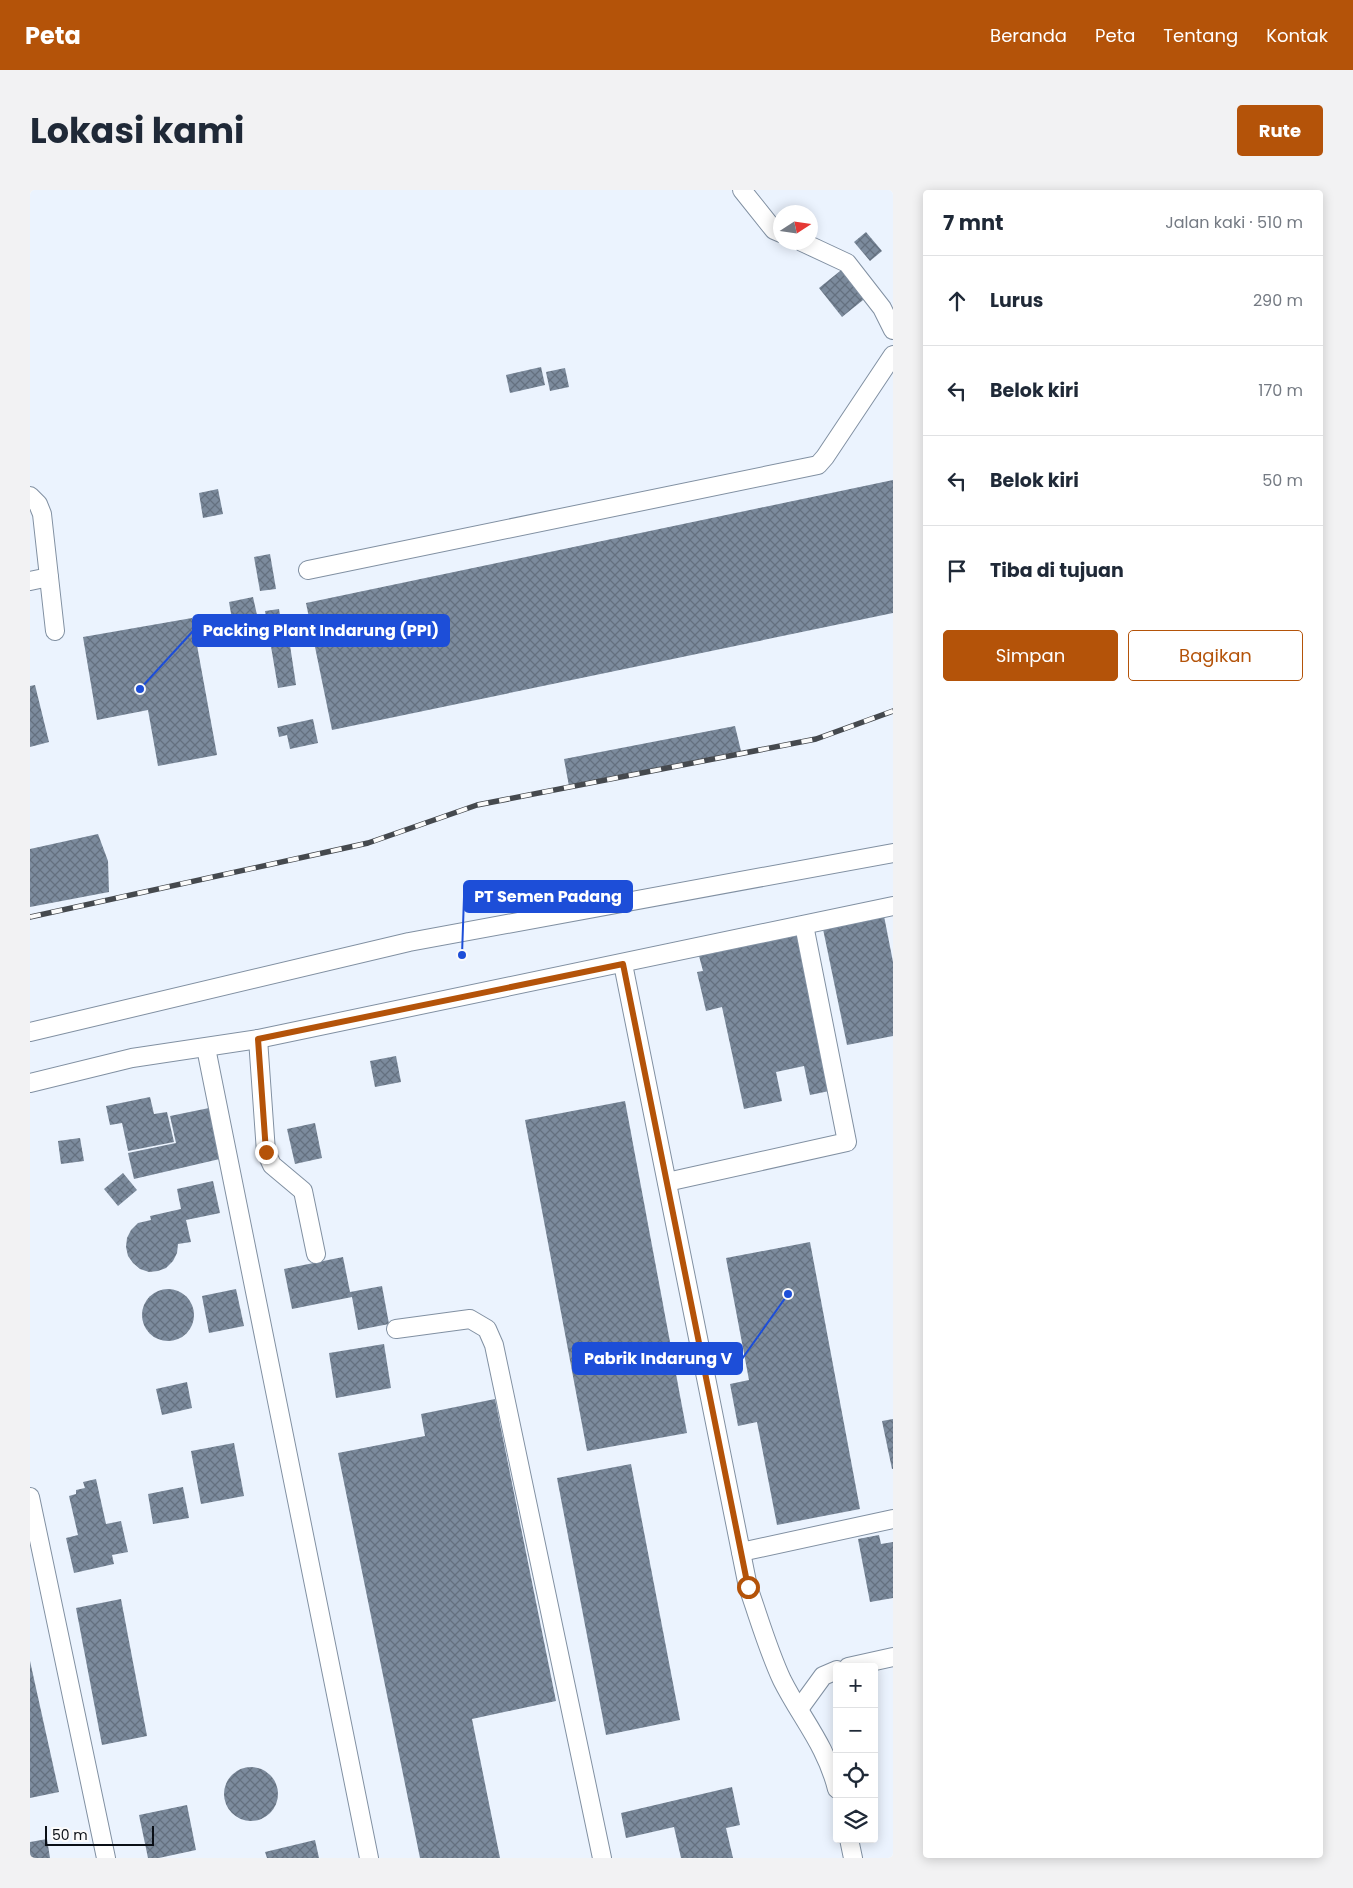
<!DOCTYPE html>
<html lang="id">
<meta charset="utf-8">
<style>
body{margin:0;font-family:Poppins,sans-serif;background:#f2f2f3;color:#1f2937}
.controls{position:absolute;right:15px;bottom:15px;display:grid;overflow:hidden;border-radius:5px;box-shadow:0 2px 12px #0003}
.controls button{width:45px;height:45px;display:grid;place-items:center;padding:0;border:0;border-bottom:1px solid #e0e1e3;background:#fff;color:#1f2937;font:25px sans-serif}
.compass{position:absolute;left:743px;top:15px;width:45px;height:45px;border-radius:50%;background:#fff;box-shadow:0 2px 12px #0003;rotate:78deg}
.scale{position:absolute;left:15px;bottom:12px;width:109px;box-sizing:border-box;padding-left:5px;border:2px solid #0a0f16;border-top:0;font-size:14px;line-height:18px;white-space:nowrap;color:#0a0f16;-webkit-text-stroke:4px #fbfbfb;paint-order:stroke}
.stop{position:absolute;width:15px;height:15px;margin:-11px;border:4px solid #b45309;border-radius:50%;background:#fff}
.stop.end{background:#b45309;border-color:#fff;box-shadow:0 1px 5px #0008}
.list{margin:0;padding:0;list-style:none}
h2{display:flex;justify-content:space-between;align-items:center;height:65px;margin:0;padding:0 20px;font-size:21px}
h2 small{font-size:16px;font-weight:400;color:#747a83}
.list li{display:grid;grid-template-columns:32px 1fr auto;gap:15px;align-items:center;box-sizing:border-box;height:90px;padding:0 20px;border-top:1px solid #e0e1e3}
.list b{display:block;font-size:19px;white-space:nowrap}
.list em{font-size:16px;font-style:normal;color:#747a83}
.actions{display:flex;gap:10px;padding:15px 20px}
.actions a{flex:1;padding:11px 0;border:1px solid #b45309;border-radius:5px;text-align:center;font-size:18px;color:#b45309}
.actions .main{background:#b45309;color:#fff}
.icon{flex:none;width:28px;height:28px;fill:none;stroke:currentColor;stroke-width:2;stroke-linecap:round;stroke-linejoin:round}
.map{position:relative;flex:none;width:863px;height:1668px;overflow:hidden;border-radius:5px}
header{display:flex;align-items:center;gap:30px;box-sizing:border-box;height:70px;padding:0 25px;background:#b45309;color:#fff}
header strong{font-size:24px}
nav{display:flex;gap:28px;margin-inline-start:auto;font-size:18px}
.intro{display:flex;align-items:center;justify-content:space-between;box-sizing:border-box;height:120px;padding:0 30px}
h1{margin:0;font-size:35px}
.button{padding:12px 22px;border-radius:5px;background:#b45309;color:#fff;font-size:18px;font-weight:700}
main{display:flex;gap:30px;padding:0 30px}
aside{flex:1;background:#fff;border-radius:5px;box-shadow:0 2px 12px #0003}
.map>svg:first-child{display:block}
</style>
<header>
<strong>Peta</strong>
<nav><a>Beranda</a><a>Peta</a><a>Tentang</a><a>Kontak</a></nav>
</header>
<div class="intro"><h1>Lokasi kami</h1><a class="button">Rute</a></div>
<main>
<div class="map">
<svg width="863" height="1668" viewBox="0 0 863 1668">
<defs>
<pattern id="building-cross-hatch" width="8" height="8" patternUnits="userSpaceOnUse" patternTransform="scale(1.25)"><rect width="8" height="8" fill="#7c8b9d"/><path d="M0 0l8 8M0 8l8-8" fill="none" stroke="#64707f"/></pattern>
</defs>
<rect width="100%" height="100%" fill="#fbfbfb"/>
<path fill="#ebf3fe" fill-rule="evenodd" d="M0,0h863v1668h-863zM751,22h30v30h-30zM807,1477h37v172h-37z"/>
<g fill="url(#building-cross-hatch)">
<path d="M836,42l16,19 -12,10 -16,-19z"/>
<path d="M815,77l23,29 -26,21 -23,-29z"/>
<path d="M511,177l4,18 -35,8 -4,-18z"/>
<path d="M535,178l4,19 -19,4 -4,-19z"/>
<path d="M863,290v133l-561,117 -26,-127z"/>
<path d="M188,299l5,25 -20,4 -4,-25z"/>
<path d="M240,364l6,35 -16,2 -6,-34z"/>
<path d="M223,407l4,18 -25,4 -3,-17z"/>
<path d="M249,419l4,24 5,-1 8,53 -18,3 -13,-77z"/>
<path d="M162,428l25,137 -59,11 -10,-56 -51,10 -14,-83z"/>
<path d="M5,495l14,57 -19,5v-61z"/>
<path d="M283,529l5,24 -28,6 -3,-14 -8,2 -2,-10z"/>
<path d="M705,536l6,25 -172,35 -5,-27z"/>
<path d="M68,644l10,27 1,31 -79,15v-58z"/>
<path d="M854,726l9,46v74l-46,9 -24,-116z"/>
<path d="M771,745l33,155 -24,5 -6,-29 -28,6 6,29 -38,8 -22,-102 -16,4 -9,-39 6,-1 -4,-15z"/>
<path d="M366,866l5,26 -26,5 -5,-26z"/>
<path d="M120,907l4,17 13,-2 7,30 -46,9 -6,-28 -12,2 -4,-19z"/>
<path d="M595,911l62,332 -100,18 -62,-331z"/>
<path d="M184,917l10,51 -90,21 -6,-26 48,-10 -6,-27z"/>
<path d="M285,933l7,35 -27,6 -8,-35z"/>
<path d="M50,948l4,23 -23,3 -3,-23z"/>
<path d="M93,983l14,17 -19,16 -14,-17z"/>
<path d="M183,991l7,32 -34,7 5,22 -13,2 -1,9 -4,8 -7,7 -8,3 -9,1 -9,-3 -7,-6 -5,-7 -2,-9 1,-9 4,-8 7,-7 13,-3 -1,-4 31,-7 -4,-20z"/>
<path d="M780,1052l50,267 -83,16 -20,-103 -19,4 -8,-42 19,-4 -23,-122z"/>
<path d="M313,1067l7,35 32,-6 7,38 -31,6 -6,-33 -60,12 -8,-40z"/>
<circle cx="138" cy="1125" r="26"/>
<path d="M206,1099l8,37 -35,7 -7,-37z"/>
<path d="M354,1154l7,44 -55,10 -7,-45z"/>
<path d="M157,1192l5,26 -30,7 -6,-26z"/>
<path d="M465,1209l61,302 -84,18 28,139h-80l-82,-405 87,-17 -4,-22z"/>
<path d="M863,1229v50h-1l-10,-48z"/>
<path d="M204,1253l10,53 -43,8 -10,-53z"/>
<path d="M601,1274l49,256 -74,15 -49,-257z"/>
<path d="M66,1289l10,45 15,-3 7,31 -16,3 2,9 -40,9 -8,-35 12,-3 -9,-39 7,-2v-4l9,-2 -2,-6z"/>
<path d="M153,1297l6,31 -36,6 -5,-30z"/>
<path d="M849,1345l2,9 12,-2v56l-23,4 -12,-63z"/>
<path d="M91,1409l26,137 -45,9 -26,-137z"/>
<path d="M0,1471l29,131 -29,6z"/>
<circle cx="221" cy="1604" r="27"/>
<path d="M702,1597l8,38 -14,3 7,30h-52l-7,-31 -48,11 -5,-25z"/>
<path d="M157,1615l9,45 -37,8h-11l-9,-43z"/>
<path d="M17,1649l3,19h-20v-16z"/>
<path d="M285,1650l4,18h-52l-2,-6z"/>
</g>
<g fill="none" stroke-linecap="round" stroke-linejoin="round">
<g stroke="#8190a2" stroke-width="20">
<g id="minor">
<path d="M712,0l32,40 7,3"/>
<path d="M772,52l45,21 35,45 11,22"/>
<path d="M0,306l8,8 4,10 13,117"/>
<path d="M278,380l510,-105 7,-8 68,-102"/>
<path d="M0,391l19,-4"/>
<path d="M593,774l125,623c11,31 20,63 34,93 19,38 44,65 55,109"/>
<path d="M0,842l379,-90 484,-89"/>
<path d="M228,849l8,113 6,13 31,26 13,63"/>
<path d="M176,858l163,810"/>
<path d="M0,893l102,-25 126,-19 635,-133"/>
<path d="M637,992l180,-40 -43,-217"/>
<path d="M366,1139l74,-10 17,10 7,16 108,513"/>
<path d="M0,1307l76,361"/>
<path d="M711,1362l152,-33"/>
<path d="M818,1477l45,-10"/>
<path d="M769,1519l24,-33 14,-6"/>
<path d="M819,1649l4,19"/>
</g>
</g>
<use href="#minor" stroke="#fff" stroke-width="18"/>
<g stroke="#45494e" stroke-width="5.5">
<path id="rail" d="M0,727l338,-74 109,-38 339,-66 77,-28"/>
</g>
<use href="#rail" stroke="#fbfbfb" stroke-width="4" stroke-dasharray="11" stroke-linecap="butt"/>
</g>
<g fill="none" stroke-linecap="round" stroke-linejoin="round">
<path stroke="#b45309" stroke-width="6" d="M236,962l-8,-113 365,-75 125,623"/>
</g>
<path fill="none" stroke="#1d4ed8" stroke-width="2" d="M110 499L163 441M432 765L434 707M758 1104L712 1169"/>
<g fill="#1d4ed8" stroke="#fbfbfb" stroke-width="2">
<circle cx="110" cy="499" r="5"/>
<circle cx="432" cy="765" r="5"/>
<circle cx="758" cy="1104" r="5"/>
</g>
<g fill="#1d4ed8" stroke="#1d4ed8" stroke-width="2">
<rect x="163" y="425" width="256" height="31" rx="5"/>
<rect x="434" y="691" width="168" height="31" rx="5"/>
<rect x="543" y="1153" width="169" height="31" rx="5"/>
</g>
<g font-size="16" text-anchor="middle" font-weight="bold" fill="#fff">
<text x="291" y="446">Packing Plant Indarung (PPI)</text>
<text x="518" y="712">PT Semen Padang</text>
<text x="628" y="1174">Pabrik Indarung V</text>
</g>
</svg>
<div class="controls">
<button>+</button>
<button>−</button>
<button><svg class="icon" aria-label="locate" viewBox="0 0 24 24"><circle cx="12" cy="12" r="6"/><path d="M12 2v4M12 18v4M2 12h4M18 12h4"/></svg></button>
<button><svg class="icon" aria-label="layers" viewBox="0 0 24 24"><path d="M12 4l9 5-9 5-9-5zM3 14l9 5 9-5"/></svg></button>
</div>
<svg class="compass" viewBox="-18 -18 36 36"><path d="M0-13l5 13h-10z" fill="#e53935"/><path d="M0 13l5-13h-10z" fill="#747a83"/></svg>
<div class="scale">50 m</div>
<div class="stop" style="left:718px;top:1397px"></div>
<div class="stop end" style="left:236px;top:962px"></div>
</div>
<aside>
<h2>7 mnt<small>Jalan kaki · 510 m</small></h2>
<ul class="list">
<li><svg class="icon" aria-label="ahead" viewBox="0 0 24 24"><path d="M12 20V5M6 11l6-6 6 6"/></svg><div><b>Lurus</b></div><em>290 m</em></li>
<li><svg class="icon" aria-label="left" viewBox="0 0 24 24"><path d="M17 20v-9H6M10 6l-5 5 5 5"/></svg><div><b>Belok kiri</b></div><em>170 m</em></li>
<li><svg class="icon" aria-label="left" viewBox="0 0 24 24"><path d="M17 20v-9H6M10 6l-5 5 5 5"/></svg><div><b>Belok kiri</b></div><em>50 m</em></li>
<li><svg class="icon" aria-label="arrive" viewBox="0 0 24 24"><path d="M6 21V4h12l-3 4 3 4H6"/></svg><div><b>Tiba di tujuan</b></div></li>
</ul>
<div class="actions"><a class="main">Simpan</a><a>Bagikan</a></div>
</aside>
</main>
